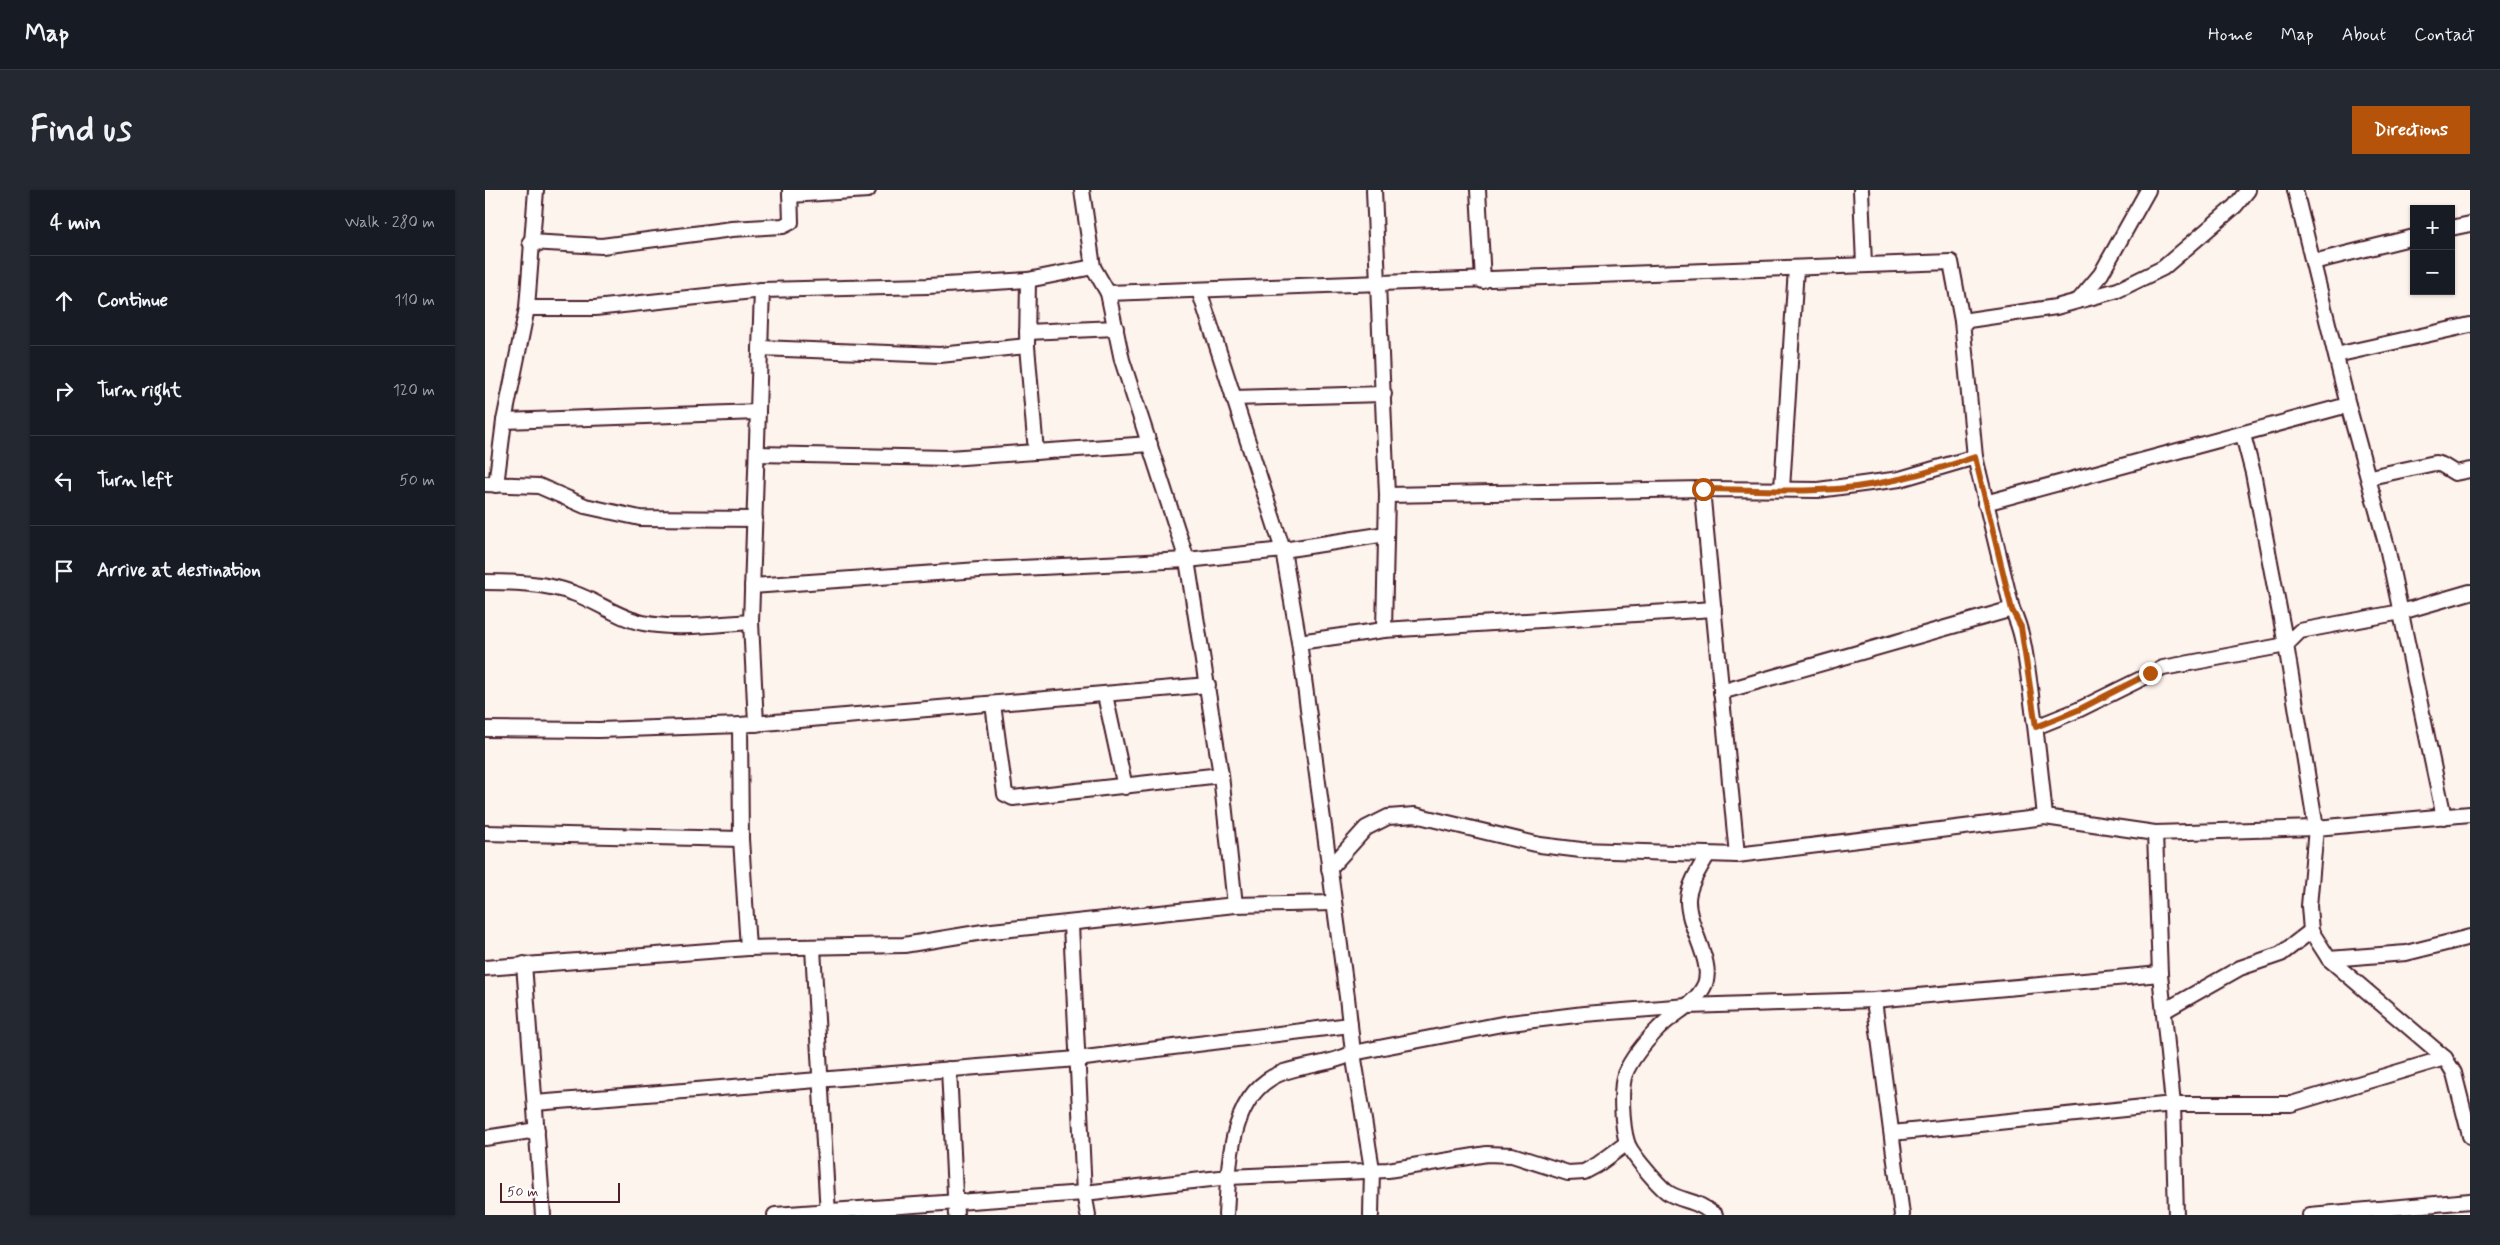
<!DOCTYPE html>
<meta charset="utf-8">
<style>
body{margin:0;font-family:Mynerve,sans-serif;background:#242831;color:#f1f3f6}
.controls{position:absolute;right:15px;top:15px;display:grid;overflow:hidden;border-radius:0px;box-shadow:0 1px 4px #0004}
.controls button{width:45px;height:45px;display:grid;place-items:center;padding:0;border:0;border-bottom:1px solid #363941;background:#171b24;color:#f1f3f6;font:25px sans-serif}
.scale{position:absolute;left:15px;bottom:12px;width:120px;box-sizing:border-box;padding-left:5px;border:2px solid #4a1f2b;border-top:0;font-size:14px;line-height:18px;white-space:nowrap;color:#4a1f2b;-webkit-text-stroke:4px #fff;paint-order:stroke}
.stop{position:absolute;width:15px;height:15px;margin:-11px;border:4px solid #b45309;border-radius:50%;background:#fff}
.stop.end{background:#b45309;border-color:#fff;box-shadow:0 1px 5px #0008}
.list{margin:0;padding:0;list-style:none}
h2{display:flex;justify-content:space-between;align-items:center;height:65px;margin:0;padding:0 20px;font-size:21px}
h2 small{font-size:16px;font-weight:400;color:#9ea1a6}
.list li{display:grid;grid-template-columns:32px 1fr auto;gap:15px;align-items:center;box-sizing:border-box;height:90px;padding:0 20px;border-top:1px solid #363941}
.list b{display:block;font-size:19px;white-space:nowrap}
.list em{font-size:16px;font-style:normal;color:#9ea1a6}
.icon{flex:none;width:28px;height:28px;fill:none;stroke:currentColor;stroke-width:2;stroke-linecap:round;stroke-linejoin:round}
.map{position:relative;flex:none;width:1985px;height:1025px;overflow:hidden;border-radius:0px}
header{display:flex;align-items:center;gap:30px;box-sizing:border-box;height:70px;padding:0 25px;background:#171b24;border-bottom:1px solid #363941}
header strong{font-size:24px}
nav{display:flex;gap:28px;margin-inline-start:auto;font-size:18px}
.intro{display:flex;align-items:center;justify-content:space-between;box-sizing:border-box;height:120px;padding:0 30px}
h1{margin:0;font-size:35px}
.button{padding:12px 22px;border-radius:0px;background:#b45309;color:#fff;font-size:18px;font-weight:700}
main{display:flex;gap:30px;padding:0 30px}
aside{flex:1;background:#171b24;border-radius:0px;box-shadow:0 1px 4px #0004}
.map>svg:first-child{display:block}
</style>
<header>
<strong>Map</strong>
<nav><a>Home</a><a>Map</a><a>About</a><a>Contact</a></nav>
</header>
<div class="intro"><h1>Find us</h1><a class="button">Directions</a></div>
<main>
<aside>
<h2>4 min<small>Walk · 280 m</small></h2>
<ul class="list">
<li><svg class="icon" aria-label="ahead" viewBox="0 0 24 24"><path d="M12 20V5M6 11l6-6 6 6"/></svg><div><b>Continue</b></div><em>110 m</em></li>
<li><svg class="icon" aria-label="right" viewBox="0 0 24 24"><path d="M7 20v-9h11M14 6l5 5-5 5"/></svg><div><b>Turn right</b></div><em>120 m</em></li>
<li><svg class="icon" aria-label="left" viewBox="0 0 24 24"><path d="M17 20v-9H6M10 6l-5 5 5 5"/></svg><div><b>Turn left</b></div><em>50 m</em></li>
<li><svg class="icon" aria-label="arrive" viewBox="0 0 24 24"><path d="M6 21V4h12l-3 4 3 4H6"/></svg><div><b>Arrive at destination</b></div></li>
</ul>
</aside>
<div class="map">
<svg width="1985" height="1025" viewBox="0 0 1985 1025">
<rect width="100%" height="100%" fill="#fdf4ed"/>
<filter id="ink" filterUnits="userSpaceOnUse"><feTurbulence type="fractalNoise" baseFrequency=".02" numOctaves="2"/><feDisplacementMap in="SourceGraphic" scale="10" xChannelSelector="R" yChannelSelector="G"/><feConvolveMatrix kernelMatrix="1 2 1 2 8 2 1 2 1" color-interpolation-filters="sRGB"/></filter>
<g filter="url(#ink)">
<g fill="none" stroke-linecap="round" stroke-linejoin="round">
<g stroke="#4a1f2b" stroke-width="18">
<g id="minor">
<path d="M597,0l11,77 15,26 14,67 65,200 34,215 14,130"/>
<path d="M889,0l13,305 -3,135"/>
<path d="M993,0l5,91"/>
<path d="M1376,0l3,75"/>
<path d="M1810,0l53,215 39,142 57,270"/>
<path d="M305,5l78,-5"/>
<path d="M1966,38l19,-4"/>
<path d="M45,52l72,4 130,-17 51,-3 8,-4 -1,-32"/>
<path d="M1828,72l101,-25"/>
<path d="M543,90l-1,66 9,106"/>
<path d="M714,100l84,260 16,92 48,355 6,56 19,116 -1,46"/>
<path d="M623,103l843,-31 11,59 13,136 37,152c12,25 14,51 18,78 6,44 11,87 15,130"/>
<path d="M1594,110l22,-26 47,-84"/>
<path d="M42,118h68l167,-18 166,-4 100,-6 65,-13"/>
<path d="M1477,131l94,-14 62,-17 45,-22 72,-62 13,-16"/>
<path d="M542,142l89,-4"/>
<path d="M275,158l180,7 87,-9"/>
<path d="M1851,165l134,-30"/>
<path d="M748,208l151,-4"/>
<path d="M19,231l254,-9"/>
<path d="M1758,245l10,38 33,172 30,183 -7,78 2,25 18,28 116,99 9,15 16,63"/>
<path d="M272,264l192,4 201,-14"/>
<path d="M1885,287l65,-14 7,2 13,8 15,-3"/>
<path d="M0,294l54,2 46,20 55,12 115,1"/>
<path d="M11,295l8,-64 23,-113 9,-118"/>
<path d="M1217,299l35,366"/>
<path d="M1297,299l14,-221"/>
<path d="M902,305l315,-6 116,1 82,-11 75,-22"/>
<path d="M1500,313l363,-98"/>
<path d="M0,392c28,0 61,1 88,11 24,8 45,25 70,30 34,7 73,1 108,-1"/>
<path d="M267,396l227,-16 208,-10 96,-10 103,-16"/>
<path d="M814,452l85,-12 330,-21"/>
<path d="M1236,502l291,-83"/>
<path d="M620,505l20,92"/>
<path d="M508,514l12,90 8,4 208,-23"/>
<path d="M271,534l-5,-102 11,-332"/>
<path d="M255,535l1,114 7,109"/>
<path d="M1551,537l42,-17 85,-42 123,-23 14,-14 101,-19 69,-20"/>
<path d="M0,539l114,1 141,-5 468,-40"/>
<path d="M0,643l256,6"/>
<path d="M1670,643l5,141 13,130 3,111"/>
<path d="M1223,664c-8,14 -19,30 -20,45 -1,28 26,62 17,85 -9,21 -32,29 -46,44 -13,13 -27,29 -34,46 -5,14 -3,53 2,68 3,11 31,43 40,50 10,7 22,8 32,13 5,2 11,7 16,10"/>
<path d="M844,679l37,-41 22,-11 27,-2 125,30 41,5 156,5 308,-38 110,16 161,-5 154,-14"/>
<path d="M586,735l13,268 4,22"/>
<path d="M328,758l15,267"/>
<path d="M1844,769l77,-6 64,-16"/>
<path d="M39,774l19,251"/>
<path d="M0,778l263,-20 156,-3 79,-13 252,-27 98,-2"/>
<path d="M1389,810l28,215"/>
<path d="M1679,821l76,-43 41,-14 30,-23"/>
<path d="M464,879l7,146"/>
<path d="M50,913l542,-44 273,-34"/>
<path d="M1407,943l281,-29h118l154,-46"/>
<path d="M0,948l52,-8"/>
<path d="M290,1025l309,-22 145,-16 159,-7 99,-16 25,1 56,18 16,-1 13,-7 30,-22"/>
<path d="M741,1025c3,-48 2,-124 58,-143 24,-8 45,-7 69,-19l149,-29 82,-10 104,-8 186,-6 286,-26"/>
<path d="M1825,1025l160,-14"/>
</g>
</g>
<use href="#minor" stroke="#fff" stroke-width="14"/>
</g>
</g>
<g fill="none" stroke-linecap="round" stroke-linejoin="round" filter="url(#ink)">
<path stroke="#b45309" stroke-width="6" d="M1218,299c38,0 76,3 115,1 53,-1 106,-16 157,-33l37,153 9,17 15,100 42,-17 72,-37"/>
</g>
</svg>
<div class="controls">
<button>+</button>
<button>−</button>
</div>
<div class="scale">50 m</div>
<div class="stop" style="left:1218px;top:299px"></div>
<div class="stop end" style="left:1665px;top:483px"></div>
</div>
</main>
